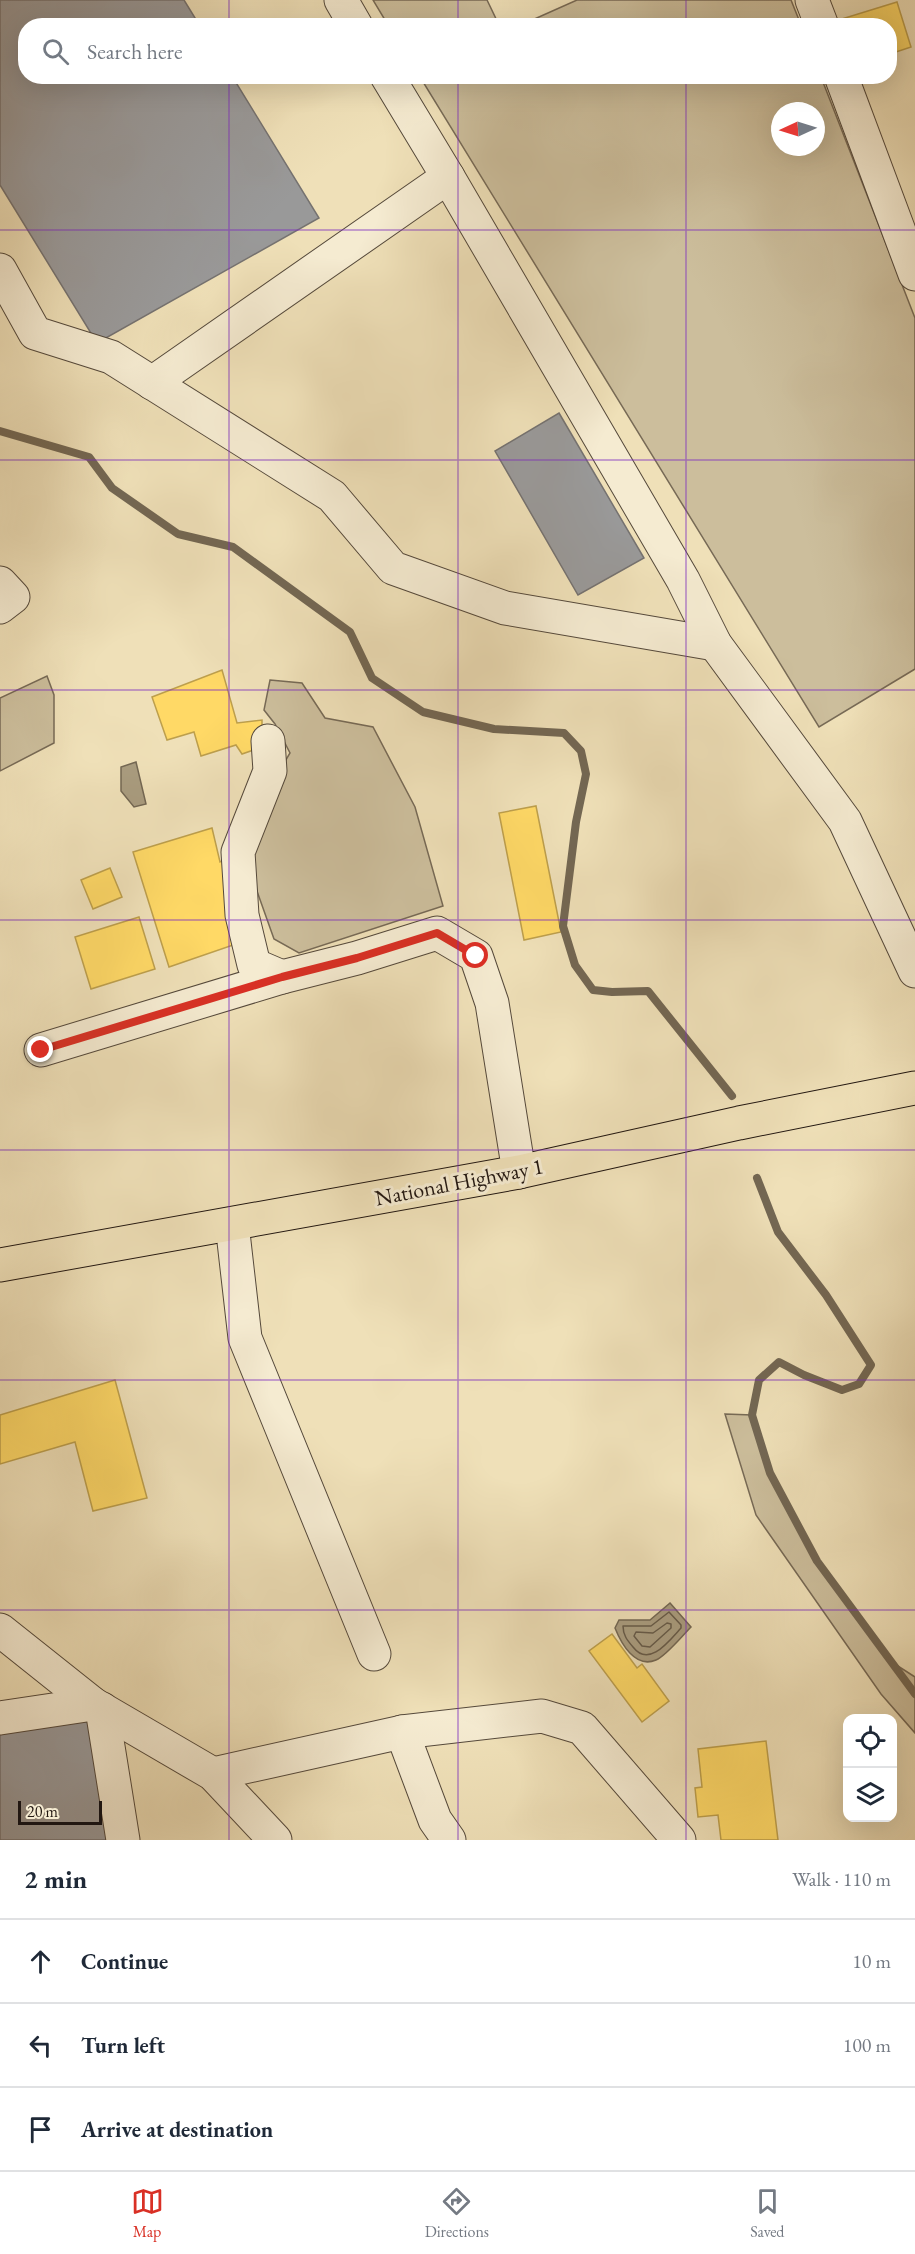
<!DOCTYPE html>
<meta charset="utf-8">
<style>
body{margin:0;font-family:"EB Garamond",serif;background:#f6f6f7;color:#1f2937}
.controls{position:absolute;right:18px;bottom:18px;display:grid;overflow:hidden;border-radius:12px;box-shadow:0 6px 24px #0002}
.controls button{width:54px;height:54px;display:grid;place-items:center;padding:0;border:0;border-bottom:2px solid #e0e1e3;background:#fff;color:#1f2937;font:30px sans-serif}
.compass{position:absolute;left:771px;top:102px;width:54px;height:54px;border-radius:50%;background:#fff;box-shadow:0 6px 24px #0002;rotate:266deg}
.scale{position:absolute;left:18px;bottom:15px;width:84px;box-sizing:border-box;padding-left:6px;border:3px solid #221711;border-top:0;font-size:16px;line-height:21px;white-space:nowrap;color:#221711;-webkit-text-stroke:4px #f5ebd1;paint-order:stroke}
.stop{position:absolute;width:18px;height:18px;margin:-14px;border:4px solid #d93025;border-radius:50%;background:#fff}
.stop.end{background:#d93025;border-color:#fff;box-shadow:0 2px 6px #0008}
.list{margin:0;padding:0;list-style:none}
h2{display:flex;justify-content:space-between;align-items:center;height:78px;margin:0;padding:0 24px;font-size:26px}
h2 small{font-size:20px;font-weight:400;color:#747a83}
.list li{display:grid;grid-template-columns:39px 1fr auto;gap:18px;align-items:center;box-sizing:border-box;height:84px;padding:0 24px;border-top:2px solid #e0e1e3}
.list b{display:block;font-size:22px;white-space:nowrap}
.list em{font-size:20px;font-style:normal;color:#747a83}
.icon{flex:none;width:33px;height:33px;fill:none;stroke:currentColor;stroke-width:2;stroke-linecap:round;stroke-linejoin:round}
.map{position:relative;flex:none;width:915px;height:1840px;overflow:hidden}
.search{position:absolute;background:#fff;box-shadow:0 6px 24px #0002;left:18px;right:18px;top:18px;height:66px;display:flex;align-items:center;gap:15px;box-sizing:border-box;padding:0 21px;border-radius:24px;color:#747a83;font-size:22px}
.sheet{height:330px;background:#fff}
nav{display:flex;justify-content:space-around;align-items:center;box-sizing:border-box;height:84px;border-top:2px solid #e0e1e3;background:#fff;font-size:16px;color:#747a83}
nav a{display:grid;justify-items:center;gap:3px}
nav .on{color:#d93025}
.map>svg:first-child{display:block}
</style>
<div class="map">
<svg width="915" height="1840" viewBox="0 0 915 1840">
<rect width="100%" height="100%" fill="#efe0b8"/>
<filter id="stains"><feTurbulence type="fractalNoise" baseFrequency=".00333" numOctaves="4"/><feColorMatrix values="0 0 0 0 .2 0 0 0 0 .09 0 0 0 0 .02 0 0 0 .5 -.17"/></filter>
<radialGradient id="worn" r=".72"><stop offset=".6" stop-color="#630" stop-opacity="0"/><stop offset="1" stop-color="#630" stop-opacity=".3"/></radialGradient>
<g fill="#ccbe9c" stroke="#776a56" stroke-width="1.5" fill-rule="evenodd">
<path d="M373,0h114l12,25h-111z"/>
<path d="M577,0h214l10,25h-280z"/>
<path d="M420,77h401l94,241v351l-96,58zM780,111h36v36h-36z"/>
<path d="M47,676l7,19v48l-54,28v-73z"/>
<path d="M270,680l32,3 23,35 48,9 42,80 28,99 -144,47 -25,-14 -26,-73 26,-86 16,-27 -15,-29 -11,-14z"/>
<path d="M725,1414l27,1 18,58 47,88 73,100 25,16v56l-34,-39 -125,-179z"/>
</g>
<g fill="#a99c7f" stroke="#736753" stroke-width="1.5">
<path d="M136,762l10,42 -12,3 -13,-16v-24z"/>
<path d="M670,1603l21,24c-8,8 -25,29 -35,33 -21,9 -35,-17 -41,-32l4,-8h31z"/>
</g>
<g fill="#ffd966" stroke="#bd9f4c" stroke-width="1.5">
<path d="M897,2l14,45 -21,7v-28h-57l-1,-4z"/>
<path d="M222,670l15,53 25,-3v27l-20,7 -6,-9 -35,11 -7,-24 -27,8 -15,-43z"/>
<path d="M536,806l25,126 -37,8 -25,-127z"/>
<path d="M212,828l8,34 12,-6 7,87 -70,24 -36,-115z"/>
<path d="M110,868l12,29 -29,12 -12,-29z"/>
<path d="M139,917l16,52 -64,20 -16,-52z"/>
<path d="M115,1380l32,118 -54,13 -18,-69 -75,22v-49z"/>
<path d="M612,1634l25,34 5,-4 27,37 -27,21 -53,-71z"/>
<path d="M766,1741l12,99h-57l-3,-25 -20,2 -3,-29 7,-1 -4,-38z"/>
</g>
<g fill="#999" stroke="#757270" stroke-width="1.5">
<path d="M0,0h184l16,26h-174v50h206l87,142 -222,125 -97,-158z"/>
<path d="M559,413l85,145 -66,37 -83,-144z"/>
<path d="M97,1707l23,133h-120v-119z"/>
</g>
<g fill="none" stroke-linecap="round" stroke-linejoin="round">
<g stroke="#665a48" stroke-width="1.5">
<path d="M669,1612l12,13v3c-12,13 -32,40 -48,19 -6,-7 -10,-12 -10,-21h28z"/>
<path d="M667,1623l4,1v4l-21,19 -8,-1 -8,-10 2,-4 17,1z"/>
</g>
<g stroke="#736753" stroke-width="8">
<path d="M0,431l89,26 23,31 66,46 55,13 117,85 22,46 51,34 71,17 70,4 17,18 5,23 -10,48 -13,104 12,39 18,25 19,2 36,-1 84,105"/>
<path d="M757,1178l21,54 48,63 45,70 -12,19 -17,6 -38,-15 -25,-13 -20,18 -7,35 18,58 47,88 98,133"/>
</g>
<g stroke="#55493b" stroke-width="35">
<g id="minor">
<path d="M341,0l15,26"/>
<path d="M812,0l10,26"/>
<path d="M387,76l61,101 235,403 32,64 130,177 70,150"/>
<path d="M841,76l74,198"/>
<path d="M0,270l35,63 76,24 221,139 61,72 112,40 210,36"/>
<path d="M152,383l296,-206"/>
<path d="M0,583l13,14 -13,10"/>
<path d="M268,741l2,30 -32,81 4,63 12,50 28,12"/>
<path d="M41,1050l241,-73 75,-19 80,-25 39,23 16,47 27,169"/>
<path d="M232,1224l13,114 129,316"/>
<path d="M0,1630l93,74 120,70 62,66"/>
<path d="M102,1709l21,131"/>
<path d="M0,1718l93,-14"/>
<path d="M402,1732l33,88 14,20"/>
<path d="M213,1774l189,-42 140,-16 40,12 97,112"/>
</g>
</g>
<g stroke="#221711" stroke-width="35">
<path id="highway" d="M0,1265l519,-93 220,-49 176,-35"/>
</g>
<use href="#minor" stroke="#f5ebd1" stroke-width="33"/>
<use href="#highway" stroke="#efe0b8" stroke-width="33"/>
</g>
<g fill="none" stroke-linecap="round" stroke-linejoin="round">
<path stroke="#d93025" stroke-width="8" d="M41,1050l241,-73 75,-19 80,-25 39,23"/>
</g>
<path fill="none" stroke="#7b2cbf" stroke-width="1.5" stroke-opacity="0.55" d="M229,0v26M458,0v26M686,0v26M229,76v1764M458,76v1764M686,76v1764M0,230h915M0,460h915M0,690h915M0,920h915M0,1150h915M0,1380h915M0,1610h915"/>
<g text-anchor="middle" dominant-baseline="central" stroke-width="6" stroke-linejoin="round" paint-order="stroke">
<g font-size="22" fill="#221711" stroke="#f5ebd1">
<text transform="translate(459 1182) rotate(-11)">National Highway 1</text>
</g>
</g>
<rect width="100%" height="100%" filter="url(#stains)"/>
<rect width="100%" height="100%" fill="url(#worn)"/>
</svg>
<div class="controls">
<button><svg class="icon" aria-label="locate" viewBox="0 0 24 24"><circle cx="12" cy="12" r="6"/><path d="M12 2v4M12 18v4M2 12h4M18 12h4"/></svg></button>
<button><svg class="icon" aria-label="layers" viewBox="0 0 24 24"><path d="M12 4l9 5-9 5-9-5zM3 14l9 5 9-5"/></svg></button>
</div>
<svg class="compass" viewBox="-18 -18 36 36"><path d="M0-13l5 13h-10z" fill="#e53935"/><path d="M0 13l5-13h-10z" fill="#747a83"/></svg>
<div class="scale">20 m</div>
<div class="stop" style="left:476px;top:956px"></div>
<div class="stop end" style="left:41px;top:1050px"></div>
<div class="search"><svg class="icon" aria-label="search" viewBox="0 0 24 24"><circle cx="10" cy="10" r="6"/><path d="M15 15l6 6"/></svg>Search here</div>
</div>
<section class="sheet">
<h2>2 min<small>Walk · 110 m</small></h2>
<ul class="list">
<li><svg class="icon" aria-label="ahead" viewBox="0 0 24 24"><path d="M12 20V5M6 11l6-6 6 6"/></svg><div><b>Continue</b></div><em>10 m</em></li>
<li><svg class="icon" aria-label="left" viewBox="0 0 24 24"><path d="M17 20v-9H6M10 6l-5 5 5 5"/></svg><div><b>Turn left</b></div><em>100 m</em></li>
<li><svg class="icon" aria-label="arrive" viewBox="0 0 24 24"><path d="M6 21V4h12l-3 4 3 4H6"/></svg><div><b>Arrive at destination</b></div></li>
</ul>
</section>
<nav>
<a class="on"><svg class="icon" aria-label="map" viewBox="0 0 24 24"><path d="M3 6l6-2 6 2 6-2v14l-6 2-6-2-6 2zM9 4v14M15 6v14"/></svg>Map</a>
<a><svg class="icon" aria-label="directions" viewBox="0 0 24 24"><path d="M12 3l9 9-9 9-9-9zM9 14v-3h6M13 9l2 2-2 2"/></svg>Directions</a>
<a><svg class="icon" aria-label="saved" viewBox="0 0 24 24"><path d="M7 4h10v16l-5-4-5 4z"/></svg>Saved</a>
</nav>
